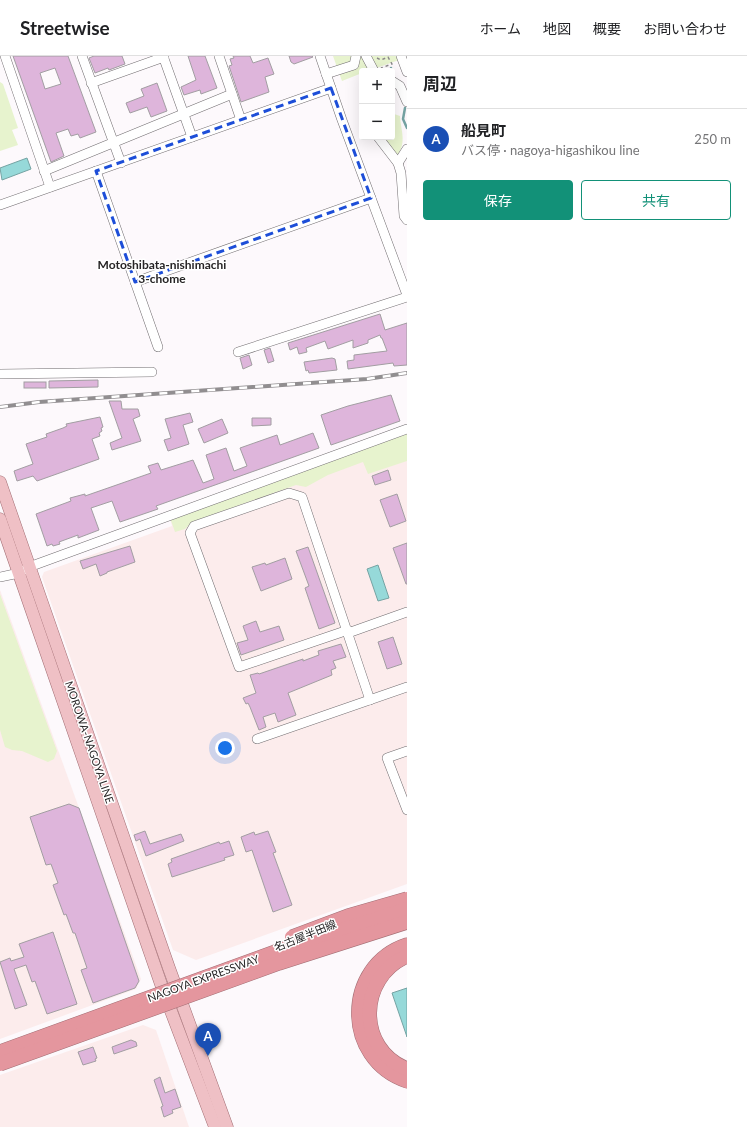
<!DOCTYPE html>
<html lang="ja">
<meta charset="utf-8">
<style>
body{margin:0;font-family:Lato,"Noto Sans JP",sans-serif;background:#f2f2f2;color:#202124}
.controls{position:absolute;right:12px;top:12px;display:grid;overflow:hidden;border-radius:4px;box-shadow:0 4px 16px #0002}
.controls button{width:36px;height:36px;display:grid;place-items:center;padding:0;border:0;border-bottom:1px solid #e0e0e0;background:#fff;color:#202124;font:20px sans-serif}
.you{position:absolute;left:225px;top:692px;width:14px;height:14px;margin:-10px;border:3px solid #fff;border-radius:50%;background:#1a73e8;box-shadow:0 0 0 6px #1a73e833}
.badge{display:grid;place-items:center;width:26px;height:26px;border-radius:50%;background:#129178;color:#fff;font-size:13px;font-weight:700}
.pin{position:absolute;translate:-50% -33px;filter:drop-shadow(0 1px 2px #0008)}
.pin::after{content:'';position:absolute;top:21px;width:14px;height:12px;background:inherit;clip-path:polygon(0 0,100% 0,50% 100%)}
.list{margin:0;padding:0;list-style:none}
h2{display:flex;justify-content:space-between;align-items:center;height:52px;margin:0;padding:0 16px;font-size:17px}
h2 small{font-size:13px;font-weight:400;color:#757577}
.list li{display:grid;grid-template-columns:26px 1fr auto;gap:12px;align-items:center;box-sizing:border-box;height:60px;padding:0 16px;border-top:1px solid #e0e0e0}
.list b{display:block;font-size:15px;white-space:nowrap}
.list p{margin:0;font-size:13px;white-space:nowrap;color:#757577}
.list em{font-size:13px;font-style:normal;color:#757577}
.actions{display:flex;gap:8px;padding:12px 16px}
.actions a{flex:1;padding:9px 0;border:1px solid #129178;border-radius:4px;text-align:center;font-size:14px;color:#129178}
.actions .main{background:#129178;color:#fff}
.map{position:relative;flex:none;width:407px;height:1071px;overflow:hidden}
header{display:flex;align-items:center;gap:24px;box-sizing:border-box;height:56px;padding:0 20px;background:#fff;border-bottom:1px solid #e0e0e0}
header strong{font-size:19px}
nav{display:flex;gap:22px;margin-inline-start:auto;font-size:14px}
main{display:flex}
aside{flex:1;background:#fff}
.map>svg:first-child{display:block}
</style>
<header>
<strong>Streetwise</strong>
<nav><a>ホーム</a><a>地図</a><a>概要</a><a>お問い合わせ</a></nav>
</header>
<main>
<div class="map">
<svg width="407" height="1071" viewBox="0 0 407 1071">
<rect width="100%" height="100%" fill="#fdf9fc"/>
<g fill="#fcecec">
<path d="M407,378v450l-211,76 -23,-10 -131,-373 2,-5 128,-46 -2,-8z"/>
<path d="M0,534l141,389 -5,10 -136,50z"/>
<path d="M143,969l13,5 33,97h-189v-52z"/>
</g>
<g fill="#e7f3ce">
<path d="M333,0h64l2,4 -31,11h-6v2l-20,8z"/>
<path d="M0,26l3,2 15,44 -6,2 6,15 -18,6z"/>
<path d="M392,48l2,10 6,2c1,16 7,26 -3,40l-16,-19h11z"/>
<path d="M407,378v27l-39,13 -5,-12 -35,13 -22,12 -10,-2 -104,37 -7,7 -10,3 -5,-14z"/>
<path d="M0,538l57,157 -3,8 -6,3 -26,-11 -10,-1 -7,-3 -5,-17z"/>
</g>
<g fill="#96d9d9" stroke="#75a3a3">
<path d="M27,102l4,11 -29,11 -2,-12z"/>
<path d="M378,509l11,33 -11,3 -11,-32z"/>
<path d="M407,932v49l-15,-44z"/>
</g>
<g fill="none" stroke-linecap="round" stroke-linejoin="round">
<g stroke="#75a3a3" stroke-width="2.5">
<path d="M391,12v3"/>
<path d="M405,52l-2,11 4,9"/>
</g>
</g>
<g fill="#deb5db" stroke="#a29ea2" fill-rule="evenodd">
<path d="M13,0h55l28,76 -16,6 -2,-4 -7,2 -3,-7 -12,4 8,23 -13,6zM55,12l6,16 -16,5 -5,-16z"/>
<path d="M94,0h28l3,8 -16,6 -1,-2 -13,5 -6,-15z"/>
<path d="M188,0h17l12,32 -16,6 -1,-4 -16,5 -3,-8 15,-7z"/>
<path d="M233,0h17l3,7 15,-5 6,16 -9,3 4,15 -28,10 -12,-36 3,-1 -2,-6 4,-1z"/>
<path d="M289,0h23l1,1 -19,7 -3,-2z"/>
<path d="M157,27l10,28 -16,6 -4,-10 -17,6 -4,-10 18,-7 -3,-7z"/>
<path d="M380,258l5,16 22,-7v42l-13,1 -1,-3 -45,6 -1,-8 7,-1v-5l33,-4 -5,-13h-1l-1,-3 -12,5v3l-15,5v-8l-25,9 -3,-8 -19,7 1,4 -8,2 -2,-7 -7,3 -2,-7z"/>
<path d="M270,292l4,13 -6,2 -4,-13z"/>
<path d="M249,299l3,10 -9,4 -3,-11z"/>
<path d="M332,302l3,1 2,11 -28,3 -1,-3 -2,1 -2,-9z"/>
<path d="M98,324v7l-49,1v-7z"/>
<rect x="24" y="326" width="22" height="6"/>
<path d="M391,339l9,26 -69,24 -10,-30 27,-9z"/>
<path d="M109,345h12l1,8h16l2,7 -7,3 8,22 -29,9 -2,-7 12,-5z"/>
<path d="M190,357l3,9 -10,3 6,19 -21,7 -4,-11 7,-2 -6,-19z"/>
<path d="M100,361l3,10 -2,1 1,3 -3,2 1,3 -8,3 7,20 -62,22 -4,-5 -16,5 -3,-10 19,-7 -7,-20 21,-7 -1,-3 17,-6 4,-2 -1,-2z"/>
<path d="M252,362h19v7l-19,1z"/>
<path d="M222,363l6,14 -24,10 -6,-14z"/>
<path d="M313,377l6,15 -163,58 2,3 -38,13 -8,-21 -21,7 8,22 -21,8v-3l-19,7 1,2 -7,2 -1,-2 -5,2 -11,-32 35,-13 -1,-3 15,-4v2l66,-23 -3,-7 10,-3 3,7 32,-10 10,23 11,-4 -8,-24 20,-7 8,23 13,-5 -7,-18 37,-13 3,10z"/>
<path d="M388,414l3,10 -16,5 -3,-9z"/>
<path d="M397,438l9,27 -16,6 -10,-27z"/>
<path d="M407,487v41h-1l-13,-36z"/>
<path d="M130,490l5,16 -28,10v1l-7,3 -4,-12 -13,5 -3,-8z"/>
<path d="M308,491l27,76 -16,6 -14,-41 4,-2 -13,-35z"/>
<path d="M285,502l7,21 -31,12 -9,-24 13,-4 1,2z"/>
<path d="M256,565l4,11 19,-6 5,14 -43,15 -4,-12 11,-3 -5,-14z"/>
<path d="M393,581l9,27 -15,5 -9,-27z"/>
<path d="M341,588l5,13 -13,4 3,7 -5,2 1,5 -44,18 8,22 -18,7 -3,-9 -12,4 3,10 -7,3 -9,-23 -2,-4 -2,1 -3,-6 13,-5 -6,-18 8,-2 1,1 44,-15v2l16,-6 -1,-4z"/>
<path d="M69,748l10,4 60,173 -4,7 -42,15 -12,-33 6,-2 -12,-35h-2l-7,-19 -2,1 -11,-30 5,-2 -7,-19 -5,1 -16,-48z"/>
<path d="M145,775l5,13 31,-10 3,7 -38,15 -6,-17 -4,2 -2,-6z"/>
<path d="M268,775l8,21 -3,1 19,52 -19,7 -21,-62 -6,2 -5,-15 13,-5 1,3z"/>
<path d="M229,785l5,14 -10,3 1,2 -53,17 -4,-13 4,-2 -1,-3 48,-17 1,2z"/>
<path d="M53,876l24,72 -30,10 -12,-33 -3,1 -6,-17 -12,4 13,36 -12,4 -15,-47 10,-4 1,3 13,-4 -5,-13z"/>
<path d="M131,984l5,2 1,4 -23,8 -2,-7z"/>
<path d="M93,991l4,11 -2,1 1,2 -13,4 -5,-13z"/>
<path d="M160,1021l5,16 10,-4 6,18 -9,3 1,3 -9,4 -3,-10 2,-1 -9,-26z"/>
</g>
<g fill="none" stroke-linecap="round" stroke-linejoin="round">
<g stroke="#716d70" stroke-width="10">
<g id="minor">
<path d="M5,0l45,131"/>
<path d="M82,0l39,107"/>
<path d="M163,0l29,81"/>
<path d="M219,0l22,64"/>
<path d="M320,0l22,64 65,175"/>
<path d="M366,0l8,15"/>
<path d="M401,0l6,16"/>
<path d="M326,18l28,-9 2,-9"/>
<path d="M392,25l8,5 7,16"/>
<path d="M91,27l73,-26"/>
<path d="M378,81l20,26 3,10 3,43 3,4"/>
<path d="M398,107l9,-14"/>
<path d="M44,115l188,-77"/>
<path d="M96,115l62,176"/>
<path d="M0,149l331,-117"/>
<path d="M135,226l236,-84"/>
<path d="M238,296l169,-55"/>
<path d="M0,318l152,-2"/>
<path d="M0,521l19,-4 10,-6 378,-138"/>
<path d="M348,574l-109,37 -49,-134 4,-7 95,-33 13,4 68,203"/>
<path d="M348,577l59,-21"/>
<path d="M257,683l150,-52"/>
<path d="M407,695l-20,7 20,52"/>
</g>
</g>
<g stroke="#a26e74" stroke-width="13">
<g id="major">
<path d="M0,426l169,486 58,159"/>
<path d="M0,463l163,471 52,137"/>
</g>
</g>
<g stroke="#a26e74" stroke-width="15">
<g id="highway">
<path d="M407,889c-64,21 -65,114 0,136"/>
<path d="M407,900c-49,21 -51,93 0,113"/>
</g>
</g>
<path stroke="#8b888a" stroke-width="1.5" stroke-dasharray="3 3" stroke-linecap="butt" d="M377,2l4,2 7,-3 4,7 -11,4"/>
<use href="#minor" stroke="#fff" stroke-width="9"/>
<use href="#major" stroke="#efc0c5" stroke-width="12"/>
<use href="#highway" stroke="#e4969e" stroke-width="14"/>
<g stroke="#918e90" stroke-width="4">
<path id="rail" d="M0,351l39,-5 328,-23 40,-6"/>
</g>
<use href="#rail" stroke="#fff" stroke-width="2.5" stroke-dasharray="8" stroke-linecap="butt"/>
<g stroke="#a26e74" stroke-width="15" stroke-linecap="butt">
<g id="highway-bridge">
<path d="M292,881l56,-21 59,-17"/>
<path d="M0,996l275,-100 132,-43"/>
<path d="M0,1008l279,-101 128,-41"/>
</g>
</g>
<use href="#highway-bridge" stroke="#e4969e" stroke-width="14"/>
</g>
<path fill="none" stroke="#1d4ed8" stroke-width="3" stroke-dasharray="8 5" stroke-linejoin="round" d="M331,32l40,110 -236,84 -39,-111z"/>
<g text-anchor="middle" dominant-baseline="central" stroke-width="3" stroke-linejoin="round" paint-order="stroke">
<g font-size="11" fill="#272526" stroke="#fff">
<text transform="translate(90 686) rotate(71)">MOROWA-NAGOYA LINE</text>
<text transform="translate(305 879) rotate(-22)">名古屋半田線</text>
<text transform="translate(203 922) rotate(-20)">NAGOYA EXPRESSWAY</text>
</g>
<g font-size="12" font-weight="bold" fill="#272526" stroke="#fff">
<text x="162" y="208">Motoshibata-nishimachi<tspan x="162" dy="14">3-chome</tspan></text>
</g>
</g>
</svg>
<div class="controls">
<button>+</button>
<button>−</button>
</div>
<div class="you"></div>
<div class="pin badge" style="left:208px;top:1000px;background:#1a4fb4">A</div>
</div>
<aside>
<h2>周辺<small></small></h2>
<ul class="list">
<li><span class="badge" style="background:#1a4fb4">A</span><div><b>船見町</b><p>バス停 · nagoya-higashikou line</p></div><em>250 m</em></li>
</ul>
<div class="actions"><a class="main">保存</a><a>共有</a></div>
</aside>
</main>
